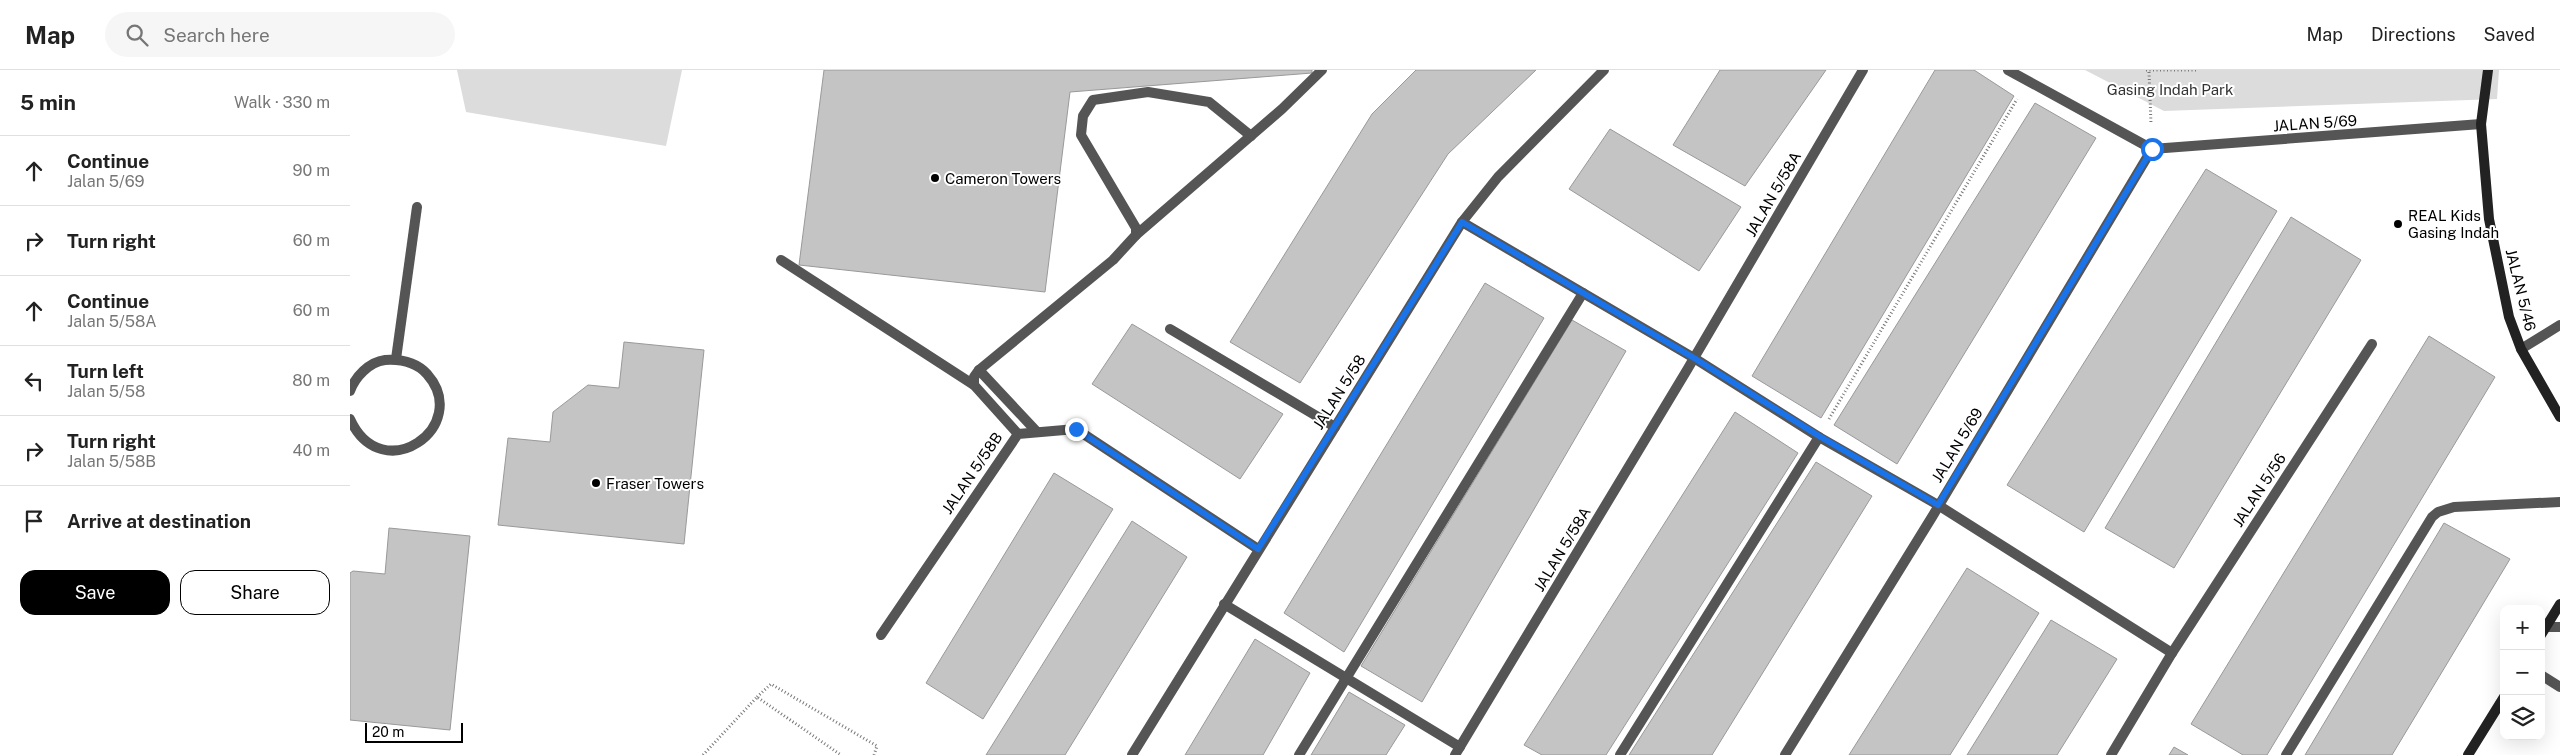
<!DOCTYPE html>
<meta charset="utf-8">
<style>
body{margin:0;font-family:"Public Sans",sans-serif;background:#f6f6f6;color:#222}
.controls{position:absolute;right:15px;bottom:15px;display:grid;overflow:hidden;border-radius:10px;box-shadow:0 5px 20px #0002}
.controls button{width:45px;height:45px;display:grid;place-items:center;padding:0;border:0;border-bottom:1px solid #e0e0e0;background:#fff;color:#222;font:25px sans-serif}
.scale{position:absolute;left:15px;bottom:12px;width:98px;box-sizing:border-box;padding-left:5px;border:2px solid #000;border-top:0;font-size:14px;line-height:18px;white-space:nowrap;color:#000;-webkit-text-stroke:4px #fff;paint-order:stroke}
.stop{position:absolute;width:15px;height:15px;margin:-11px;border:4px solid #1a73e8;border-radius:50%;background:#fff}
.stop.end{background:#1a73e8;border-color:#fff;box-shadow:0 1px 5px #0008}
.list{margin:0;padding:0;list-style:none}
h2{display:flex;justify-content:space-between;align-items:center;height:65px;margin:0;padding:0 20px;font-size:21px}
h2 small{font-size:16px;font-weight:400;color:#767676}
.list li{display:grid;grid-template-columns:32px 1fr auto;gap:15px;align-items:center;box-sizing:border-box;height:70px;padding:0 20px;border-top:1px solid #e0e0e0}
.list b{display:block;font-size:19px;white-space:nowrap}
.list p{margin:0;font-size:16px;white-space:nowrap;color:#767676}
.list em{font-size:16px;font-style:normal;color:#767676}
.actions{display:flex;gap:10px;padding:15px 20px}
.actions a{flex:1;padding:11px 0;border:1px solid #000;border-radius:15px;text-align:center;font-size:18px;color:#000}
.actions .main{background:#000;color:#fff}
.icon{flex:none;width:28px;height:28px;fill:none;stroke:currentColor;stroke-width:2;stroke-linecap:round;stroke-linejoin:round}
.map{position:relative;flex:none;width:2210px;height:685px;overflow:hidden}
header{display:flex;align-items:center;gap:30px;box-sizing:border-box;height:70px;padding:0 25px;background:#fff;border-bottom:1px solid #e0e0e0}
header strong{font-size:24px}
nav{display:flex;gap:28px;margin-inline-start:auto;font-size:18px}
.search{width:350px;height:45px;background:#f6f6f6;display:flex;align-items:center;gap:12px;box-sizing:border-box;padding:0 18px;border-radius:28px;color:#767676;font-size:19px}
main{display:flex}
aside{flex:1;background:#fff}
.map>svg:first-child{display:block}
</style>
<header>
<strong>Map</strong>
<div class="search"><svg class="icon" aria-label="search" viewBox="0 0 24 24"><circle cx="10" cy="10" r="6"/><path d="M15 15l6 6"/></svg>Search here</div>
<nav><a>Map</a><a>Directions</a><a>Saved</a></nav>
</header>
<main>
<aside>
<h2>5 min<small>Walk · 330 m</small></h2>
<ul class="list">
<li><svg class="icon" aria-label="ahead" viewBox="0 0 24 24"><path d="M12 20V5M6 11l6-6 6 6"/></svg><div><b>Continue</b><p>Jalan 5/69</p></div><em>90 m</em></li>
<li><svg class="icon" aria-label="right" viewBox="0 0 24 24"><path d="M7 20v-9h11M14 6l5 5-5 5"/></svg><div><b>Turn right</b></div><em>60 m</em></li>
<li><svg class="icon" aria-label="ahead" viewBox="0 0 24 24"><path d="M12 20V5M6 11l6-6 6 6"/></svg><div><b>Continue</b><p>Jalan 5/58A</p></div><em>60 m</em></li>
<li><svg class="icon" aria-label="left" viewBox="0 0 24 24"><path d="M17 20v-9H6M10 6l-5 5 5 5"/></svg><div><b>Turn left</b><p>Jalan 5/58</p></div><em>80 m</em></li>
<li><svg class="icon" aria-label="right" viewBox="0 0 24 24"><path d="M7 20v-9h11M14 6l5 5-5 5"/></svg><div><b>Turn right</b><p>Jalan 5/58B</p></div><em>40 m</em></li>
<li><svg class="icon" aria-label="arrive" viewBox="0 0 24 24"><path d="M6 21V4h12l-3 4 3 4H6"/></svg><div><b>Arrive at destination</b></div></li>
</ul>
<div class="actions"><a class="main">Save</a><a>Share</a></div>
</aside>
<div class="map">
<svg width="2210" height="685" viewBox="0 0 2210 685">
<rect width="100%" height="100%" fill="#fff"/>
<g fill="#dcdcdc">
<path d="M107,0h225l-16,76 -200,-34z"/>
<path d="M1735,0h414l-2,29 -333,12z"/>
</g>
<g fill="#c4c4c4" stroke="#999">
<path d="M474,0h488v3l-242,19 -25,200 -246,-27z"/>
<path d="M1066,0h120l-88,84 -148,229 -70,-41 142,-228z"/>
<path d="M1370,0h106l-81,116 -72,-41z"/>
<path d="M1585,0h39l40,26 -193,322 -69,-42z"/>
<path d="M1685,33l61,35 -199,326 -63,-39z"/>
<path d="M1260,59l131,78 -42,64 -130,-82z"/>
<path d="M1856,99l71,42 -193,321 -77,-47z"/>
<path d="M1941,147l70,43 -187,308 -69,-40z"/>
<path d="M1135,213l59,35 -200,334 -60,-39z"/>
<path d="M1222,250l54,31 -204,351 -61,-36z"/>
<path d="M782,254l151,90 -43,65 -148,-95z"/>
<path d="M2079,266l66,41 -228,378h-24l-52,-31z"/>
<path d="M274,272l80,8 -20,194 -186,-19 10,-87 42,4 3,-30 35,-27 31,3z"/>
<path d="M1385,342l63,41 -192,302h-64l-18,-10z"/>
<path d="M1466,392l56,34 -160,259h-83z"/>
<path d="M704,403l59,36 -130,210 -57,-36z"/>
<path d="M782,451l55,36 -122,198h-79z"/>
<path d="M2094,453l66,36 -118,196h-87z"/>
<path d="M39,458l81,8 -20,194 -100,-10v-147l3,-2 32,3z"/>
<path d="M1617,498l72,45 -89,142h-101z"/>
<path d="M1701,550l66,39 -60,96h-90z"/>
<path d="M905,569l55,34 -47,82h-78z"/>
<path d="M999,622l56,33 -19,30h-75z"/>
<path d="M1824,677l14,8h-19z"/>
</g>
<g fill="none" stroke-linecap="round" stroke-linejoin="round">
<g stroke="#777" stroke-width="3" stroke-dasharray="1 2.5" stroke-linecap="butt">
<path d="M1796,0h51"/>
<path d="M1799,2l2,52"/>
<path d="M1479,349l188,-320"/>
<path d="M407,627l14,-13 106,62 -3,9"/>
<path d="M353,685l54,-58 84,58"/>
</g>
<g stroke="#555" stroke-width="10">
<path d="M786,165l146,-126 40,-39"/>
<path d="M431,190l193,125 44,49"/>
<path d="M820,259l165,98"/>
<path d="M2171,279l39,-24"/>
<path d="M1344,288l125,79 119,68"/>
<path d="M46,289l21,-152"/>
<path d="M629,300l58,62"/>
<path d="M624,315v-8l5,-7 134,-110 23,-25v-7l-55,-93 2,-19 10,-16 55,-8 61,10 42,34"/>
<path d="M0,321c5,-14 19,-29 35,-31 16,-1 31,2 42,14 46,52 -45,116 -77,45"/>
<path d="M874,534l236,143"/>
<path d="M2196,557h14"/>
<path d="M949,685l284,-462"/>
<path d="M1270,685l199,-318"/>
<path d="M1936,685l146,-238 6,-5 16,-5 106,-5"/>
</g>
<g stroke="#555" stroke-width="10">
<path d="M1658,0l144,79 329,-25"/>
<path d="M1112,152l232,136"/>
<path d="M1588,435l234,148"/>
<path d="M531,565l137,-201 58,-5 182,120"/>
<path d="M2191,605l19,12"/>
<path d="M782,685l330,-533 36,-45 106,-107"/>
<path d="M1105,685l232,-385 176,-300"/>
<path d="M1435,685l147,-238 220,-368"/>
<path d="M1761,685l61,-102 200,-309"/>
</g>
<g stroke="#222" stroke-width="10">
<path d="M2138,0l-7,54 8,95 20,98 12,32 39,68"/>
<path d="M2191,565l19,-31"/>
<path d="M2118,685l36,-58"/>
</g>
</g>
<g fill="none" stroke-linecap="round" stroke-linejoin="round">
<path stroke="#1a73e8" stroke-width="6" d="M726,359l182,120 204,-327 232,136 125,78 119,69 214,-356"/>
</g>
<g fill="#000" stroke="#fff" stroke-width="2">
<circle cx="585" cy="108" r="5"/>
<circle cx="2048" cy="154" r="5"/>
<circle cx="246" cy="413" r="5"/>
</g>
<g text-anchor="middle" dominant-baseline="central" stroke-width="4" stroke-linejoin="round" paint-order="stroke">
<g font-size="15" fill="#333" stroke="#fff">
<text x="1820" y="19">Gasing Indah Park</text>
</g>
<g font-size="15" fill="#000" stroke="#fff">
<text transform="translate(1965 53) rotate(-4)">JALAN 5/69</text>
<text transform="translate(1423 124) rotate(-60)">JALAN 5/58A</text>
<text transform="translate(2171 220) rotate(76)">JALAN 5/46</text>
<text transform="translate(989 322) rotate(-58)">JALAN 5/58</text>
<text transform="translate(1607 375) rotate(-59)">JALAN 5/69</text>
<text transform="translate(622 403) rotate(-56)">JALAN 5/58B</text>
<text transform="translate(1909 420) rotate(-57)">JALAN 5/56</text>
<text transform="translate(1212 479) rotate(-59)">JALAN 5/58A</text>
</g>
<g font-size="15" fill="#000" stroke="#fff" text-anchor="start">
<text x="595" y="108">Cameron Towers</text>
<text x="2058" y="145">REAL Kids<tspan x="2058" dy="17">Gasing Indah</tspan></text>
<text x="256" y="413">Fraser Towers</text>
</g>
</g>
</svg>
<div class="controls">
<button>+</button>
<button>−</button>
<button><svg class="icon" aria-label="layers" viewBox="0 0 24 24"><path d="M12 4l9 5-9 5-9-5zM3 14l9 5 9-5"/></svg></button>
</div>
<div class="scale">20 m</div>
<div class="stop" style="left:1802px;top:79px"></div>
<div class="stop end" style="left:726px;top:359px"></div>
</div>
</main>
